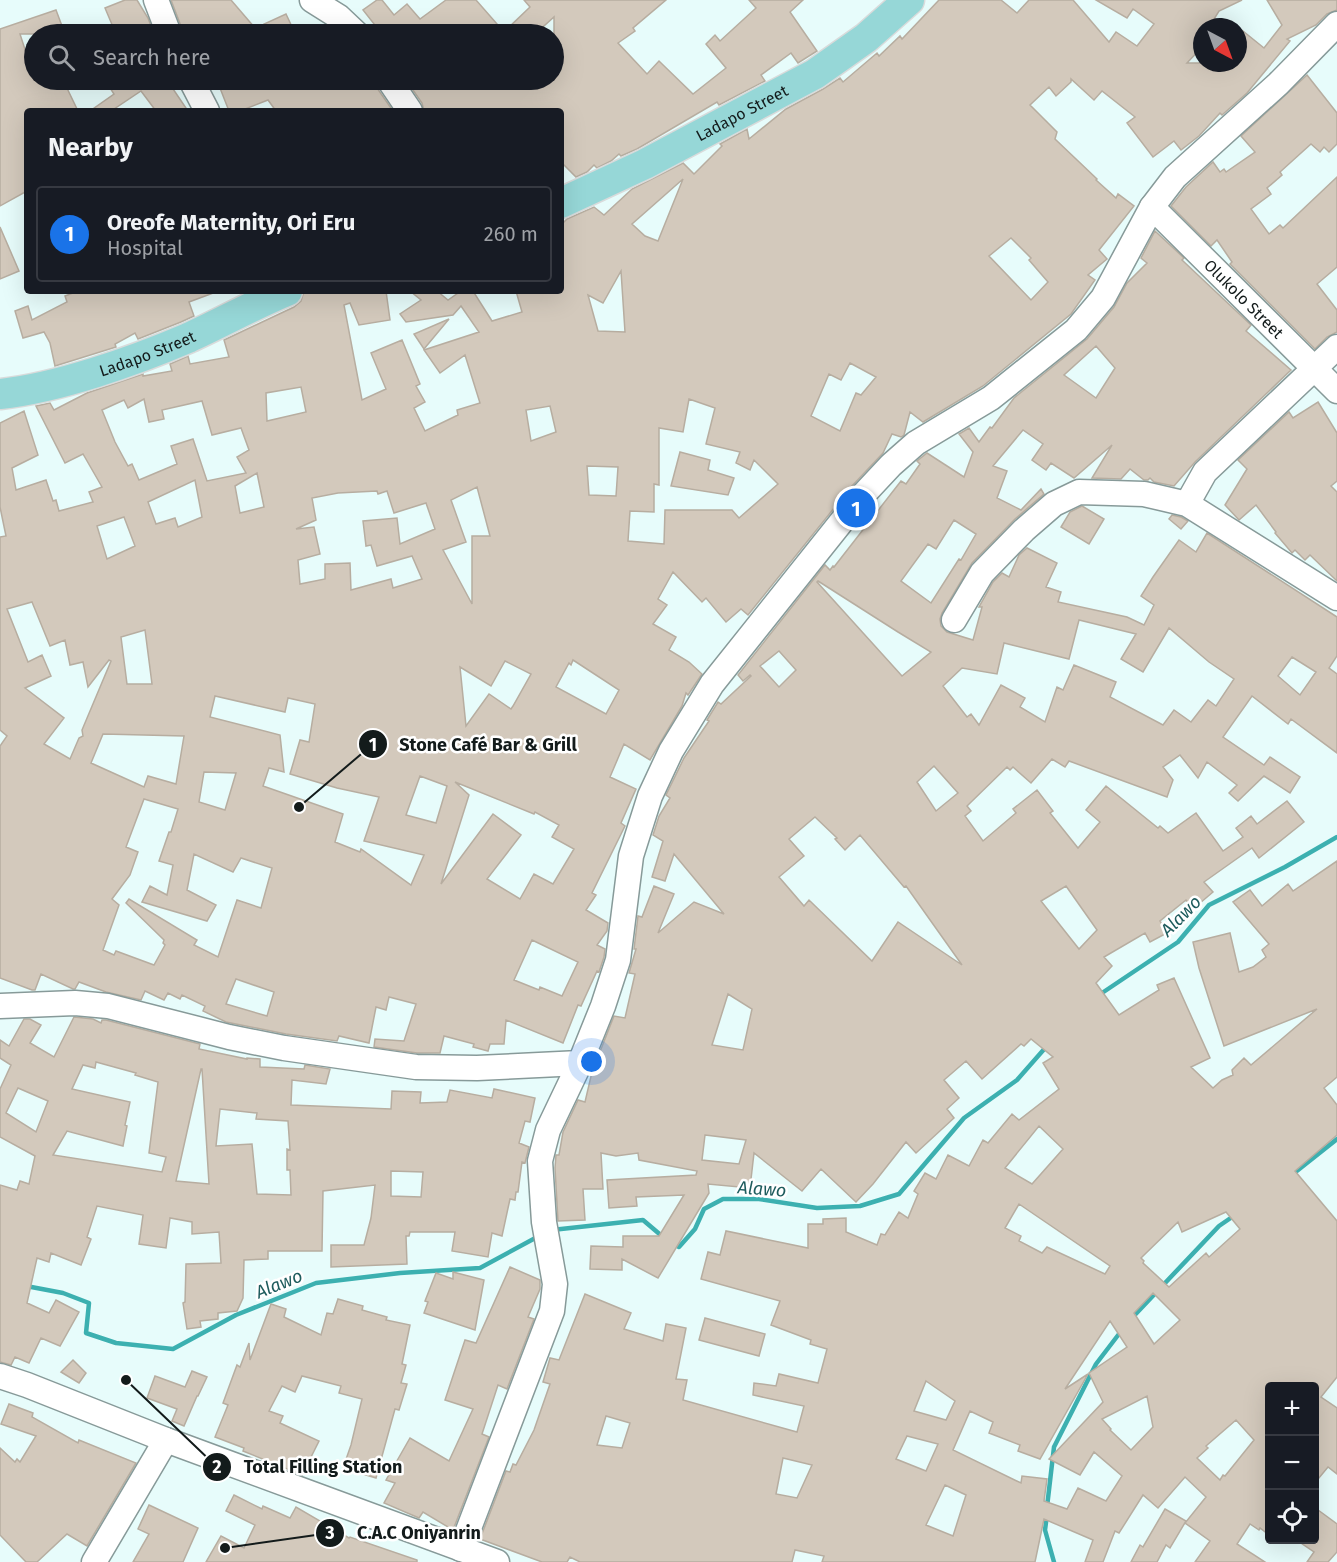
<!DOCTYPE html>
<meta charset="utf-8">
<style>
body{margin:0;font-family:"Fira Sans",sans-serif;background:#20242c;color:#f1f3f6}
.controls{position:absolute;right:18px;bottom:18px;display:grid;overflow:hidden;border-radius:6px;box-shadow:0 6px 24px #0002}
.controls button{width:54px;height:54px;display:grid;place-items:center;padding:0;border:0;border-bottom:2px solid #363941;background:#171b24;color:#f1f3f6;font:30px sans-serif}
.compass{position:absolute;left:1193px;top:18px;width:54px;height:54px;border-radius:50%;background:#171b24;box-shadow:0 6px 24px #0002;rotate:139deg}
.you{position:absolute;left:592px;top:1062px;width:21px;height:21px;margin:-15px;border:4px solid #fff;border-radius:50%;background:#1a73e8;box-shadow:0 0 0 9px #1a73e833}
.badge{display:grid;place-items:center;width:39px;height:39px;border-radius:50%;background:#1a73e8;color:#fff;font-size:20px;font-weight:700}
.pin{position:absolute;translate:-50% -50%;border:3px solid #fff;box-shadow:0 2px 6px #0006}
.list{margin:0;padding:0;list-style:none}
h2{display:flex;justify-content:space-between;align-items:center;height:78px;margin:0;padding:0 24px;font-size:26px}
h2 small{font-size:20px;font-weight:400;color:#9ea1a6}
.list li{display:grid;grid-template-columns:39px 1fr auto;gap:18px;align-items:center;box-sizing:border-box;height:96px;margin:0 12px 12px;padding:0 12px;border:2px solid #363941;border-radius:6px}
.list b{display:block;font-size:22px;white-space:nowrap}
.list p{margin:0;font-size:20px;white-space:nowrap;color:#9ea1a6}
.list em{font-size:20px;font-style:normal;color:#9ea1a6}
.icon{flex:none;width:33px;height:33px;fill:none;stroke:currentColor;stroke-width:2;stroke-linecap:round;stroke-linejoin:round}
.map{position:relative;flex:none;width:1337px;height:1562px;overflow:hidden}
.search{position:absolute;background:#171b24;box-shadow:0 6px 24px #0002;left:24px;top:24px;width:540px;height:66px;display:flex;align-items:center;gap:15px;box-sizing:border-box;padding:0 21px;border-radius:33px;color:#9ea1a6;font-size:22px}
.panel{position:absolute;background:#171b24;box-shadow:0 6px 24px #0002;left:24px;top:108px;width:540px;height:186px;border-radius:6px}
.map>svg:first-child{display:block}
</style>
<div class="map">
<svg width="1337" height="1562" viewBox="0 0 1337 1562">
<rect width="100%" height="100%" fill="#e7fcfb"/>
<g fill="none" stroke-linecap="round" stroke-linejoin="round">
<g stroke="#3cb0b0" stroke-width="4.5">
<path d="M1099,995l79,-53 31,-37 76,-38 52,-30"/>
<path d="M1293,1174l44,-35"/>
<path d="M552,1230l91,-10 20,17"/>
<path d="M672,1243l7,4 16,-18 9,-20 19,-10h36l58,9 43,-2 39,-12 65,-76 53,-38 29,-33"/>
<path d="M26,1286l37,7 26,10 -3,30 30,10 57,6 63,-34 80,-32 84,-10 80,-5 59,-32"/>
<path d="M1131,1319l88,-93 16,-11"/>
<path d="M1047,1507l7,-60 42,-83 26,-34"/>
<path d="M1047,1515l-2,15 9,32"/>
</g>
</g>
<g fill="#d3c9bc" stroke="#b7ada0" stroke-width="1.5" fill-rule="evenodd">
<path d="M125,0h12l11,18 6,16h-38l-11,-26z"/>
<path d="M171,0h60l24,28 -8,6h-63z"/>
<path d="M377,0h5l12,15 13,-11 13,15 26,-19h30l28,32 26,-25 -6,-7h142l-33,28 2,3 -17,12 29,31 12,-13 34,33 33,-26 -20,-24 9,-9 5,6 36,-33 -7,-8h54l-13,12 27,39 -19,12 -7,-10 -30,22 4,6 -46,24 -2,-3 -80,47 -16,7 -2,-2 -8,7 -14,7 -3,-3 -7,7 -11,5 -15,-15v-51h-137l-2,-8 -16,-23h148v-63l-19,17h-153l-19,-24z"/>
<path d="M939,0h62l16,13 12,-13h44l36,42 7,-10 21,14 17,-22 -21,-15 -6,9 -31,-18h146l-23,11 -10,16h-7v20l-15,16h51v-36l26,21 18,-23 -15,-25h70v10l-10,4 -11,11 -29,14 3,2 -43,52 -25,22 -2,-2 -21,23 -18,14 -7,-9 -21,16 -26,-34 8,-6 -33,-26 -8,9 -23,-21v3l-15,14 -7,-9 -19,18 27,27 -2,7 42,40 -1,1 20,18 2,-4 16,12 -35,44 8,9 -19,16 7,5 -24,34 -88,72 -60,36 -13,-10 -6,23 -3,2 -9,-3 -9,19 -32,34 -103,128 -7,-6 -15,13 -20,-24 -4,4 -29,-30 -15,27 9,6 -14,19 23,13 -7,13 20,12 13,12 -14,21 -2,-2 -4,13 -32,54 -26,-16 -14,33 26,12 -15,34 4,3 -33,67 4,2 -10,15 22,13 -1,8 -10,14 8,4 -1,8 -5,15 -2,-1 -16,35 -3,-1 -15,38 -57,-23 -2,24h-14l-2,7 -15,-4 1,-3 -30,-8 -4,17h-23l-43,-6 1,-8 29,2 12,-37 -27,-7 -3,13 -10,-3 -7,36 -30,-7 -2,5 -51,-7 -60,-12 -23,-11 2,-5 -23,-11 -2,4 -12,-6 -4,7 -19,-9 -4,9 -35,-8 -27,-10 -4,7h-2l-32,-15 -6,16h-3l-32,-12v-232l7,-10 -7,-6v-193l6,-1 -6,-29v-84l24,-12 14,44 -26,13 4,22 30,-10 7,21 3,-1 3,11 34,-9 -4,-10 13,-5 -19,-33 -18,9 -29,-57 14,-3 4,7 33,-17 56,-19v2l29,-5 -2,-7 18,-8 2,8 39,-7 -5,-17 70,-33 7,-6 3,-10h82l4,29 -31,5 -9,-22 -6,2 18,95 24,-11 -15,-36 31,-13 18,44 -4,2 9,16 -11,6 11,23 33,-16 -1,-5 23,-7 -15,-48 -25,18 -16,-23 55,-18 -18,-26 -8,9 -47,7 -6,-8 21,-14 -11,-9h27l11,9 13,-9h12l19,30 30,-9 -6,-21h45v-66l6,-6 27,-12 10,8 28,-26 51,-26 11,11 28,-28 -2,-2 27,-15 2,10 37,-30 37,-20 17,-11 3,4 34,-29 2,3 21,-20 2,3zM683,179l-25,62 -13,-5 -13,-12zM1011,238l20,20 -2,2 19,22 -17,18 -42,-44zM621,271l4,61 -27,-1 -10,-36 15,8zM850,363l26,14 -15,18 -5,-2 -16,38 -29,-15 18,-42 12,6zM301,387l5,25 -39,9 -1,-28zM144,399l5,23 15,-3 -2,-9 40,-9 10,34 29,-7 8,22 -12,7 9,16 -39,8 -14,-42 -22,7 6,18 -38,16 -7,-16 -4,2 -13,-24 -13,-32 22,-10 4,8zM689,399l26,9 -9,36 34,8 -4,11 14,7 4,-10 24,24 -39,34 -7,-8h-67l-1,34 -36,-3 2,-30 24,1v-28l5,1v-57l24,4zM550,406l6,26 -25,9 -5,-31zM587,466l31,1 -2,29 -27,-1zM257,473l7,34 -24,6 -5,-27zM195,480l7,37 -24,10 -3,-9 -19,6 -8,-22zM477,487l13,49h-18v68l-29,-54 23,-8 -15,-42zM377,491l1,3 9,-3 7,22 32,-10 9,26 -35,15 -3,-26 -34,3 3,25 5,-1 6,21 35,-10 10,23 -29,9 -2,-9 -40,11 -1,-27 -25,1v15l-25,5 -2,-24 22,-6 -6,-27 -18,2 20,-9 -4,-22 26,-5zM124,517l11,29 -28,13 -10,-33zM32,602l18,44 15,-6 5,25 13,-3 5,25 21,-27 2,1 -29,69 1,6 -4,2 -9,21 -26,-15 20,-26 -39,-30 26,-12 -9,-21 -14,7 -21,-53zM145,630l7,54h-25l-6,-47zM573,660l46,30 -13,24 -50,-27 13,-24 2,2zM505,661l26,13 -18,32 -2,3 -22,-15 -23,32 -6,-59 31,19zM215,696l70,16 3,-14 27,6 -6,38 -9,-2 -10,34 47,14 42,9 -15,44 60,14 -13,30 -50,-36 -1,3 -25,-10 8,-28 -80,-28 6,-18 15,4 -4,-37 -70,-18zM103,734l81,2 -8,48 -28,-8 -4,11 -53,-24zM204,772l32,1 -11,37 -26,-8zM420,776l27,10 -11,37 -30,-8zM455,782l79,32 1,-2 24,13 -7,12 22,12 -21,35 -19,-10 -14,25 -33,-20 34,-44 -28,-21 -52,70 28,-89zM144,799l34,10 -7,23h-2l-10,29 14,4 -6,30 -17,-9 -8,16 65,19 9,-16 -29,-15 7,-36 39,18 8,-14 31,10 -11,40 -24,-8 -19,57 -24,-12 3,-5 -68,-41 -3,4 38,37 -1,3 2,2 -11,20 -38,-14 -2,4 -11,-5 16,-45 -7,-6 18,-24 8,-23 -12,-5zM532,940l46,22 -16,34 -22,-9 -1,3 -25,-10zM236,979l38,13 -7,24 -41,-12z"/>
<path d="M56,10l9,24h-45l10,31 4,-2v17h29l15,31h-51v80l-27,15v-177z"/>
<path d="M286,14l8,17 -8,3h-17l-5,-10z"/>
<path d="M1307,75l30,38v31l-8,8 -5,-5 -4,5 -9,-8 -31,28 2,3 -15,13 4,6 -20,15 18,25 11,-9 3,3 54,-51v90l-20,17 20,26v22l-10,5 -12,12 -85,-85 2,-2 -15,-22 -6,6 -40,-40 15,-19 27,-25 7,10 4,-3 2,3 29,-20 -14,-16z"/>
<path d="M105,80h62l21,31h-32l-15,-20 -30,20h-21l24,-17z"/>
<path d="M225,80h75l4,9 31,-9h40l2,8 16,23h-117l-8,-11 -28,11h-11l-11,-28z"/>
<path d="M0,227l19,44 -19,8z"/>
<path d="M1155,231l29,27 -2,2 69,65 -5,6 45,39 -96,92 -21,24 -20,-4 -4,-4 -2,2h-4l-14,-11 -9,10 -29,-1 20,-33 -38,33 -23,-15 -5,7 -14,-10 11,-16 -20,-14 -30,36 14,5 -10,27 24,12 20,-21 3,5 -29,25 -43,44 -30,50 -2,6 1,7 6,6 26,8 9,-33h-3l14,-25 9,-9 7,4 10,-22 8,-7 30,15 -11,24 15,5 -3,10 69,15 17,8 10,-20 -13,-9 12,-19 26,-37 17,12 11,-19 130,84v39l-8,12 8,6v79l-46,-34 -3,5 -36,-28 -29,41 41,28 6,-8 30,20 -10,16 -26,-17 -26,25 -9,-8 8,-8 -30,-23 -9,16 -18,-23 -17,12 10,13 -6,17 -98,-36 -4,6 -13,-8 -21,24 -18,-16 -3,3 -3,-3 -40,39 4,5 -6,5 18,25 33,-28 -3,-4 24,-19 16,21 -3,2 28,35 22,-26 -14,-12 20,-24 52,42 2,-2 8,7 28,-20 27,38 20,-14 -7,-9 15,-12 6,8 30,-23 17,21 -45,36 -7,-10 -48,34 9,10 -20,17 -7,-9 -26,21 7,12 -17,9 -5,-9 -41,24 8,9 -16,17 23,32 40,-25 -2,-5 17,-7 36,80 -19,9 22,21 9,-8 11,-5 -1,-5 12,-12 7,7 66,-56 -93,37 -25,-78 -6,-26 37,-9 9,39 14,-5 13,-10 -4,-7 7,-6 -36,-42 17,-12 12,16 26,-22 5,7 44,-30v216l-13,11 13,17v30l-42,36 42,50v156l-16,20 16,11v66l-9,-7 -14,17v-98h-45v149l-9,-7 -1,2 -9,-6 -13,20 28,18h-70l15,-21 -25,-18 21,-26 -21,-20 -27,31 -15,-13 -24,38 -4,-2 -12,31h-18l8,-22 -49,-21 -9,43h-213l2,-6 -29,-6 -3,12h-212l-10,-5 -3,5h-25l-62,-23 26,-68 4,1 3,-8 3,1 18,-35 16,-46 -7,-2 7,-24 9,2 26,-66 46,19 -7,16 39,12 3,-17 20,4 -10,51 11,1 -4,20 114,32 7,-26 -51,-11 1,-12 22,3 3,-12 39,9 9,-34 -17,-5 1,-4 -40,-15 9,-24 -79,-22 7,-27 12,3 6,-24 82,17v-24h15v-5l23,-1v14l31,13 4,-11 4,1 14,-23 9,6 10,-24 -4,-3 11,-18 11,6 12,-24 21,11 14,-26 5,3 24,-29 7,6 40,-31 -16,-26 10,-6 -22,-18 -7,7 -3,-2 -39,35 -16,-18 -22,19 15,18 -12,11 7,9 -38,35 -10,-11 -33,42 -17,18 -35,-33 -19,22 -48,-38 -4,35 -42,-4 1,9 -51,85 -36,-19v11l-32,-1 1,-23 32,1v-11h36l25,-41 -48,2 1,9 -28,2 -2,-28 89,-5 1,-4 -58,-11 -1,-7 -22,3 -15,-3 2,36h-20l2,31 -27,1 -3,-53 1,-13h3l4,-23 15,-32 7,2 7,-30 22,-56 11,2 10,-44 -6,-1 7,-24h-2l4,-33 4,1 12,-31 20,8 -16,39 36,-31 30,12 -50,-60 -9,27 -13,-4 11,-36 -10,-6 6,-19 11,-18 -4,-3 18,-37 25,-37 -2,-1 11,-18 3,2 30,-28 -1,-1 -7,6 -5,-6 87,-110 5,5 3,-4 1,1 67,-86 5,3 14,-20 -3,-3 10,-8 37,24 9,-25 -14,-18 10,-6 10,14 11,-15 2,1 22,-30 73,-59 27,-32 13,-24 20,-20 -6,-5zM1096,346l19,22 -19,30 -32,-23zM954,520l22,14 -15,26 -2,-1 -28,44 -30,-22 27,-37 8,5zM818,581l80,51 33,20 -29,24 -85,-94zM1079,620l57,14 -15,25 22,13 26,-44 40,34 25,17 -18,27 -8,-6 -17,22 -17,-12 -11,15 -53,-28 6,-15 -42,-17 -11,25 -6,-3 -12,35 -25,-15 5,-9 -24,-13 -22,40 -8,-11 -4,3 -24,-31 19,-18 35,6 7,-31 65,16zM779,651l17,19 -17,17 -19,-21zM1292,657l24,15 -16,23 -22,-19zM934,766l24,27 -22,18 -19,-29zM815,817l22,21 -2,1 10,11 15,-15 44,52 2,-1 56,79 -64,-43 -26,39 -63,-61 -5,6 -25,-29 25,-21 -15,-17zM1066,886l31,44 -18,19 -38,-48zM728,994l24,15 -9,41 -31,-5zM1039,1126l24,23 -31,35 -27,-16zM705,1135l41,5 -7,24 -37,-4zM1019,1204l91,62 -5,8 -58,-27 -5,6 -23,-12 2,-5 -16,-8zM1226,1212l14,17 -31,28 -3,-4 -37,34 -26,-24 1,-2 -3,-3 37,-36 4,10zM1153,1293l27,27 -26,24 -20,-31zM1110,1321l17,26 -38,26 14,29 -54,57 31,16 14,-23 28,24 -16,25 -28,-13 -11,21 -23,-8 3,-22 -25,-3 -1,7 -68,-33 17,-39 23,11 -4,11 31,12 -2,6 22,8 48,-85 -23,15zM926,1381l29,20 -9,19 -32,-9zM1147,1396l6,31 -22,23 -21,-20 1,-1 -9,-10zM606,1416l24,7 -8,25 -25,-3zM1236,1420l18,20 -29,36 -2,-1 -3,5 -23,-22 11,-10 -2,-2zM907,1436l31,8 -12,27 -30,-12zM783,1458l29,7 -15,33 -21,-4zM945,1485l21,10 -13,41 -27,-11z"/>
<path d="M78,291h138v1l-27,10 5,14 -13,6 -43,17 -3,-6 -20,11 1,3 -61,19 -5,-23 -6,-11 -21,6 -8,-27 13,-5 4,14 35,-18 -2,-6z"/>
<path d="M449,319l-25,30 -10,-15z"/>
<path d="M1318,402l19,31v48l-6,5 6,6v89l-27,-26 -5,5 -10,-10 -3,3 -17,-20 1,-1 -20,-27 -17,15 -14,-15 22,-36 -9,-9 51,-48 4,6z"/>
<path d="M680,452l30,8 -2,10 26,8 -6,17 -57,-9z"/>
<path d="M1082,506l22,13 -15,25 -28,-17 9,-15z"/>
<path d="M1172,515l9,2 7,4 -7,8 -12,-10z"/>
<path d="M74,1017l19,2 8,4 1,-3h4l94,24 -1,5 48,10v-1l13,1v8l44,2 1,-4 25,4 -4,15 -34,-4 -1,25 100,4 1,-18 29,1 -1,11 27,-1 3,-12 42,8 2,-9 41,9 -5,24 -5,-1 -6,22 10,4 -4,16 -3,-1 -4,30h-2l-1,8 -5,-1 -8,37 -10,-3 -4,24 -36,-6 3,-19h-45l-1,4h-3l1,28 -76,3v-22h33l7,-27 4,-33 -52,6 -1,60h-54v8l-24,1 -1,38 -6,13 -19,2v6l-18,2 1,6 -14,2 -4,-26 2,-1 1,-38 35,-1 -2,-31 -27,2v-12l-22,-4 -4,30 -27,-4 4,-29 -46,-9 -10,31 4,2 -10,26 -30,-12 -2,9 -12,-4 -10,45 22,10 7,-13 23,12 -19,34 -19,-8 -12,25 -14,-6 -4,8 -11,-3v-177l17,5 3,-9 9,3 6,-28 -35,-19v-48l11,-24 -11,-7v-18l9,6 15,-27h6l11,6 -11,18 24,14zM96,1062l40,11 -1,2 23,7 -9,71 17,4 -4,15 -109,-17 14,-24 56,15 4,-20 -2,-1 5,-23 -58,-13 11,-24 12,3zM201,1069h1l7,115 -33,-3zM18,1088l30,13 -12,31 -30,-19zM220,1109l37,4 -1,6 32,2 2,29 -3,-1v21h3l1,25 -34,-1 -5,-50 -36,2zM391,1171l32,1 -2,25 -30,-1z"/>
<path d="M510,1267l30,13v9l-12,28 6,2 -27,70 -9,-4 -16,49 7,3 -36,93 -30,-18 -4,6 -35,-15 11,-20 -9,-3 24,-42 39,23 24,-52 -28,-9 20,-60 11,3z"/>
<path d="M453,1272l31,8 -9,50 -51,-17 4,-11 -3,-1 11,-28 17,6z"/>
<path d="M338,1299l25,7 -1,4 25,7 -1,3 24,5 -8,39 4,1 -5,18 6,1 -8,26 -4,-1 -19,69 -33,-10 8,-23 11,-46 -23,-6 2,-7 -39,-10 -7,16 -13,-6 -13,25 14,5 -3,7 39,18 -17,34 -59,-24 1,-3 -29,-11 13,-32 -5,-2 14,-38 3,2 9,-24 1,17 21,-56 15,5 -2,8 37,18 6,-22 6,1z"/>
<path d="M705,1318l60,16 -6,22 -60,-16z"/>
<path d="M73,1360l13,13 -7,10 -18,-11z"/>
<path d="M192,1371l15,6 -9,19h-1l-13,30 -12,-5 5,-12 -30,-11 8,-22 30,11z"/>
<path d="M9,1404l24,9 -1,4 46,26 1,-3 57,23 -49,83 -20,-12 -30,28h-11l-26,-27v-87l15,14 2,-3 3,3 16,-26 -35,-12z"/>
<path d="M234,1495l28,14 1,-3 27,12 6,-11 53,31 1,-1 67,23v2h-211l15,-26 23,12 11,-23 -29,-14z"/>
<path d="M149,1505l49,23 -15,34h-50l16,-28 -11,-5z"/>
<path d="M1314,1507l23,17v28l-9,10h-21l7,-10 -19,-13h19z"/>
<path d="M1165,1509l21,12 -16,27 -4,-3 -9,17h-26l9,-17 3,2z"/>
</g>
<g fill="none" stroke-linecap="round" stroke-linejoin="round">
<g stroke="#879a99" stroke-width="27">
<g id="minor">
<path d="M156,0l13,34"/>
<path d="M312,0l27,17 18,17"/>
<path d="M191,80l16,31"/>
<path d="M389,80l21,31"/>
<path id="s1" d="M1152,207l185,184"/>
<path d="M1187,504l18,-32 132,-125"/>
<path d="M954,620l28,-47 42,-43 30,-26 25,-12 65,2 43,10 150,94"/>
<path d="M0,1006l75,-3 33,3 121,31 55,11 132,19 61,1 103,-5"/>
<path d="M0,1376l27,9 139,55 331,122"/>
<path d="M461,1549l91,-238 3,-27 -11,-62 -4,-61 8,-31 32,-67 23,-57 15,-46 13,-104 19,-60 21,-45 41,-67 150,-188 29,-31 25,-22 75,-45 85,-68 27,-32 49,-91 23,-30 103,-93 59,-60"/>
<path d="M94,1562l72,-122"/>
</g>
</g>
<g stroke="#d9dbdb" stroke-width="33">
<g id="major">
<path id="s2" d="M561,203l84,-39 170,-90 51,-36 43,-38"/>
<path id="s3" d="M0,394c58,-6 134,-33 188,-56 33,-15 65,-33 99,-47"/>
</g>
</g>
<use href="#minor" stroke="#fff" stroke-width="24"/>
<use href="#major" stroke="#96d7d7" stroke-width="30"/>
</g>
<g text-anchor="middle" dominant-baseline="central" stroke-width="5" stroke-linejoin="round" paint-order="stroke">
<g font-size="16" fill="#131b1b" stroke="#fff">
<text stroke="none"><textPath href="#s2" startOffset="202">Ladapo Street</textPath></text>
<text stroke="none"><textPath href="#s1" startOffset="130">Olukolo Street</textPath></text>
<text stroke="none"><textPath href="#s3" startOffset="153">Ladapo Street</textPath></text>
</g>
<g font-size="18" font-style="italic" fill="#1e5c5d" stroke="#fff">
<text transform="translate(1181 916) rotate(-45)">Alawo</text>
<text transform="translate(762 1189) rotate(4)">Alawo</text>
<text transform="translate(279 1284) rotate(-22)">Alawo</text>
</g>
</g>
<path fill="none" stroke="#131b1b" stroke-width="2" d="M299 807L373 744M126 1380L217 1467M225 1548L330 1533"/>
<g fill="#131b1b" stroke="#fff" stroke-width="2">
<circle cx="299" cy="807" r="6"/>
<circle cx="126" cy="1380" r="6"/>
<circle cx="225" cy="1548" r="6"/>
<circle cx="373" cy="744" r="15"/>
<circle cx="217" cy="1467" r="15"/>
<circle cx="330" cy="1533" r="15"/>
</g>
<g font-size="18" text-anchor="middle" font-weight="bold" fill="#fff">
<text x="373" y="751">1</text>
<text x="217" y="1473">2</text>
<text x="330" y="1539">3</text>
</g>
<g font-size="18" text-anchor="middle" font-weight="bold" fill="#131b1b" stroke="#fff" stroke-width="5" stroke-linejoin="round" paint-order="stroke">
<text x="488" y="751">Stone Café Bar &amp; Grill</text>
<text x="323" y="1473">Total Filling Station</text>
<text x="419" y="1539">C.A.C Oniyanrin</text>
</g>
</svg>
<div class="controls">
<button>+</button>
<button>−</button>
<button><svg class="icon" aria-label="locate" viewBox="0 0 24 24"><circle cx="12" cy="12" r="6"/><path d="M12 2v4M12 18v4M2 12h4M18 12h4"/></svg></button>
</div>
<svg class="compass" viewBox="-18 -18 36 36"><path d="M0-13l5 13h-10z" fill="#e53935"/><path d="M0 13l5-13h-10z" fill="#9ea1a6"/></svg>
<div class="you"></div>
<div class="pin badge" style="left:856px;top:508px">1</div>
<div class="search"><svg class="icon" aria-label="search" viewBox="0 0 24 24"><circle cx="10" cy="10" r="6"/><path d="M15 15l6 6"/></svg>Search here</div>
<section class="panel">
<h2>Nearby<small></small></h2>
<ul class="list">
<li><span class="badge">1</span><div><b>Oreofe Maternity, Ori Eru</b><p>Hospital</p></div><em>260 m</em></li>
</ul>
</section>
</div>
